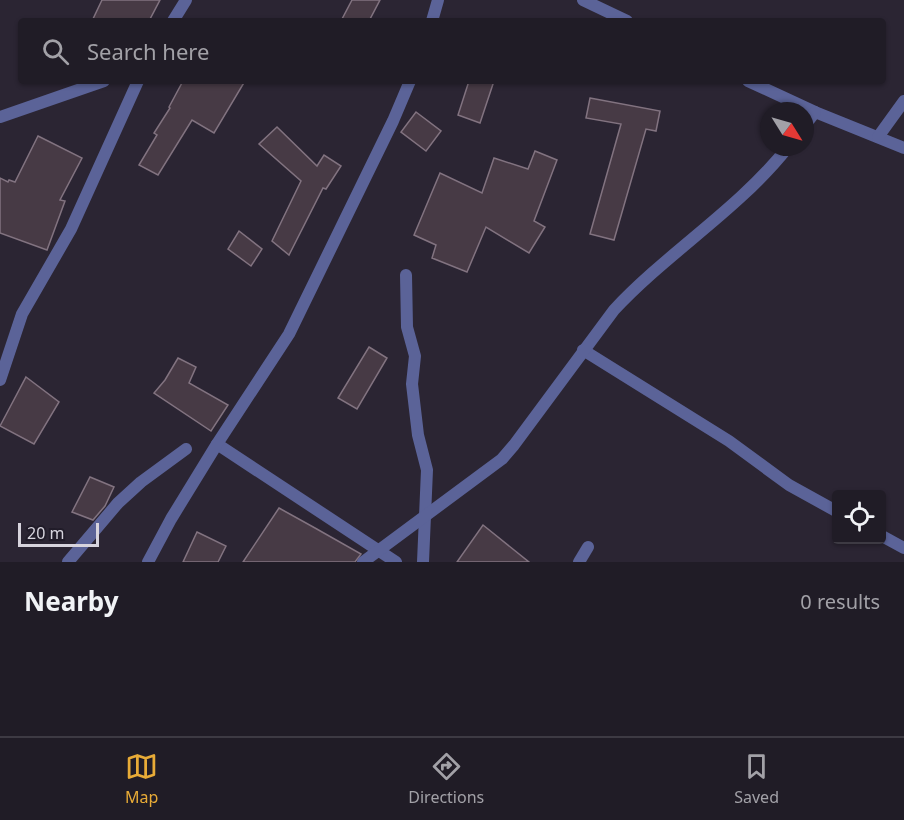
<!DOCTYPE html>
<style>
body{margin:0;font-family:"Noto Sans",sans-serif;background:#2d2932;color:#f1f3f6}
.controls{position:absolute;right:18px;bottom:18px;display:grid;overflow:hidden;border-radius:6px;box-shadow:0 2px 4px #0004}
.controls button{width:54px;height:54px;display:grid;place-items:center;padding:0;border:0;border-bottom:2px solid #3d3a43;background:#201c26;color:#f1f3f6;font:30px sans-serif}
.compass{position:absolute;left:760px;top:102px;width:54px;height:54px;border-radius:50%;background:#201c26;box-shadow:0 2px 4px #0004;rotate:127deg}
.scale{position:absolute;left:18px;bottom:15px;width:81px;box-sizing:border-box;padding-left:6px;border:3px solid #d7d4dd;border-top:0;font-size:16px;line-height:21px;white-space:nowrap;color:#d7d4dd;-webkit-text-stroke:4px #211c29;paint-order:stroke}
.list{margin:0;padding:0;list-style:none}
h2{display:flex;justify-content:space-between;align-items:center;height:78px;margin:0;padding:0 24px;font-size:26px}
h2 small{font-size:20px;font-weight:400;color:#a2a1a7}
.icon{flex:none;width:33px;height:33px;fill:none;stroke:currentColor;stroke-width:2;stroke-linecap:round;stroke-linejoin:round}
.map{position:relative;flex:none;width:904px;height:562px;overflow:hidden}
.search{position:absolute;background:#201c26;box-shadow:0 2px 4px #0004;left:18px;right:18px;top:18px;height:66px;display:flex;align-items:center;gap:15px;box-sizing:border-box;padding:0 21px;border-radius:6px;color:#a2a1a7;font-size:22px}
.sheet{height:174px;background:#201c26}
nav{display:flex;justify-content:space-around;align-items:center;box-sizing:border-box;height:84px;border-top:2px solid #3d3a43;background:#201c26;font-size:16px;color:#a2a1a7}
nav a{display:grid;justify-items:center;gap:3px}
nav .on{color:#e8ab37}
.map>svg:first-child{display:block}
</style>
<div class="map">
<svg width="904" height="562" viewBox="0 0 904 562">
<rect width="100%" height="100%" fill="#2b2533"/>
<g fill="#473a45" stroke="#827380" stroke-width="1.5">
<path d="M102,0h58l-11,21h-57z"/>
<path d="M352,0h28l-11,21h-28z"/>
<path d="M183,81h62l-31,52 -22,-13 -34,55 -19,-10 18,-30 -3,-2 16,-25 -1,-1z"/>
<path d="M469,81h25l-14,42 -22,-8z"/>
<path d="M590,98l70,13 -4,20 -10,-2 -32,111 -24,-6 31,-110 -35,-6z"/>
<path d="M416,112l25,19 -15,20 -25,-19z"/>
<path d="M277,127l40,39 7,-11 17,11 -15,23 -3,-1 -34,67 -17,-14 29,-60 -42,-37z"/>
<path d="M38,136l44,22 -22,42 5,1 -18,49 -47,-17v-55l8,4 1,-2 6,2z"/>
<path d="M535,151l22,9 -23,61 11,6 -16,26 -43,-26 -19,45 -35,-14 4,-13 -22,-10 26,-62 42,20 12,-35 34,11z"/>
<path d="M239,231l23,18 -11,17 -23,-17z"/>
<path d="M369,347l18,11 -30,51 -19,-11z"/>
<path d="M178,358l18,9 -7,16 39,22 -17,26 -57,-38 11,-13z"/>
<path d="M26,377l33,25 -25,42 -34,-18z"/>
<path d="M90,477l24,10 -9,19 -12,14 -21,-8z"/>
<path d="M279,508l36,20 46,26 -6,8h-112z"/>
<path d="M483,525l46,37h-72z"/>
<path d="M197,532l29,14 -8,16h-35z"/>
</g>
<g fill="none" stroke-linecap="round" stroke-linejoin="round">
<g stroke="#5b6398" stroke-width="12">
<path d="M583,0l44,21"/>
<path d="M173,21l13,-21"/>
<path d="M432,21l6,-21"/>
<path d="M748,81l67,31 89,36"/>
<path d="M0,117l104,-36"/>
<path d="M805,125l10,-13"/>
<path d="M878,137l26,-36"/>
<path d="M406,275l1,52 8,29 -3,28 6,51 9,35 -4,92"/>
<path d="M583,350l146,91 60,44 47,26"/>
<path d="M0,380l22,-66 49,-85 67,-148"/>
<path d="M217,444l179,118"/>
<path d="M882,536l22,12"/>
<path d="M68,562l50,-59 23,-21 45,-33"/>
<path d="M148,562l23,-43 46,-75 72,-110 104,-213 17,-40"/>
<path d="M363,562l139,-103 12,-14 100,-135c54,-58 124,-100 174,-163"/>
<path d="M579,562l9,-15"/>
</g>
</g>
</svg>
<div class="controls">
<button><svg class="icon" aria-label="locate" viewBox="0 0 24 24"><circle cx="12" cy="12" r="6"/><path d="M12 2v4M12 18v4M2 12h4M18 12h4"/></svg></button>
</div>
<svg class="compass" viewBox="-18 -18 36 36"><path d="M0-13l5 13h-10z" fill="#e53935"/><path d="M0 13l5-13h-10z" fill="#a2a1a7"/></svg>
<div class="scale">20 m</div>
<div class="search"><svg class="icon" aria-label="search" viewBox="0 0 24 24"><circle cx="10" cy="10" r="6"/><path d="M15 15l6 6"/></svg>Search here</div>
</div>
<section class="sheet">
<h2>Nearby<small>0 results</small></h2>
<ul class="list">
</ul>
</section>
<nav>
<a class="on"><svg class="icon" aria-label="map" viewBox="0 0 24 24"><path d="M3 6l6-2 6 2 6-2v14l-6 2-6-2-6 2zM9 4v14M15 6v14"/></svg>Map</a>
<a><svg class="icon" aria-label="directions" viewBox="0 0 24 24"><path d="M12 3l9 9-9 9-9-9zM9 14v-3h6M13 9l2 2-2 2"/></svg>Directions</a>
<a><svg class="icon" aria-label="saved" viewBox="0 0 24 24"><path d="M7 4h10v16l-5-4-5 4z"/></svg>Saved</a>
</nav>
